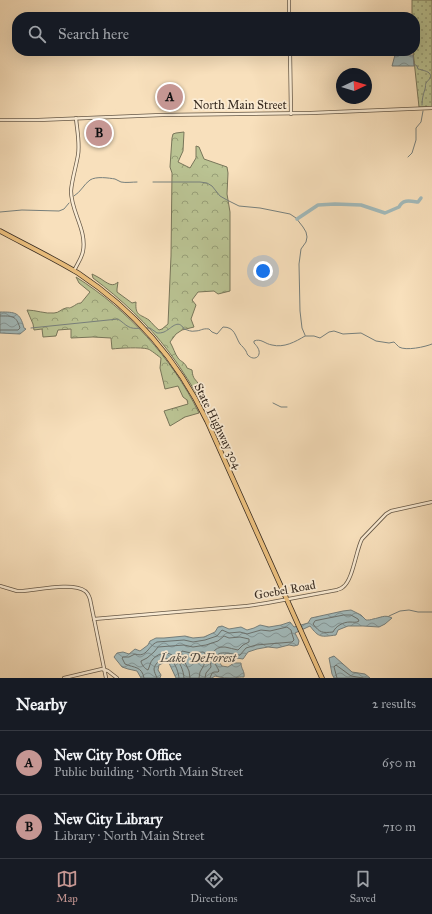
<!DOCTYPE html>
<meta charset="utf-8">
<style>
body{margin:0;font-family:"IM FELL Great Primer",serif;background:#242831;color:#f1f3f6}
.compass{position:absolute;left:336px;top:68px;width:36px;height:36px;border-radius:50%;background:#171b24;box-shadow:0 4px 16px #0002;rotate:86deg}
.you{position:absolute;left:263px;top:271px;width:14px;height:14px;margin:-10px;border:3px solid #fff;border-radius:50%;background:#1a73e8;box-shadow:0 0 0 6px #1a73e833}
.badge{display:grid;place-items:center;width:26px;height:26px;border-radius:50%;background:#c59692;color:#111;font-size:13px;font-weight:700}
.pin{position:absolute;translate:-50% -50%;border:2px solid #fff;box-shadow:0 1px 4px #0006}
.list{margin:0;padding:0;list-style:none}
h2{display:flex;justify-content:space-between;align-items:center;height:52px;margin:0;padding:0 16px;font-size:17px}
h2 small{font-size:13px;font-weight:400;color:#9ea1a6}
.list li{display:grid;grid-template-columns:26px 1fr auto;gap:12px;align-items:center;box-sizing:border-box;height:64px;padding:0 16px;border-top:1px solid #363941}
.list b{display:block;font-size:15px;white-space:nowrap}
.list p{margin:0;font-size:13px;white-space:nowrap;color:#9ea1a6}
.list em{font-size:13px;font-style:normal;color:#9ea1a6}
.icon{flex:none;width:22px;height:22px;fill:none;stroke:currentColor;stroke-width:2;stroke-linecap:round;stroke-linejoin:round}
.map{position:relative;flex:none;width:432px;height:678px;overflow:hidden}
.search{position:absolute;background:#171b24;box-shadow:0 4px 16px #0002;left:12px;right:12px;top:12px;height:44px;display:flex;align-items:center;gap:10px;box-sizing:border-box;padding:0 14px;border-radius:16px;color:#9ea1a6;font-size:15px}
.sheet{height:180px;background:#171b24}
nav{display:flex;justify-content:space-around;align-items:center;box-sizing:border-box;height:56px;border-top:1px solid #363941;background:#171b24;font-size:11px;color:#9ea1a6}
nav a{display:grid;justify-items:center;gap:2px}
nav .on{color:#c59692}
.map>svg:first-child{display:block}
</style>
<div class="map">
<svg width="432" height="678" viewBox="0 0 432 678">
<defs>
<pattern id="forest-crowns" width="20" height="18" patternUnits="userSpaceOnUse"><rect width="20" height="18" fill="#bac393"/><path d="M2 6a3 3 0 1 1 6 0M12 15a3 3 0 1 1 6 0" fill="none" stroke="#989f78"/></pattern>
<pattern id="park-dots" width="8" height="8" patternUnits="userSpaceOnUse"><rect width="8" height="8" fill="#bac393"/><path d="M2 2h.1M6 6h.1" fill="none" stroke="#989f78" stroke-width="1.8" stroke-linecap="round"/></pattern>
<pattern id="water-waves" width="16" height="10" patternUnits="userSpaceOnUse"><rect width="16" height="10" fill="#a2babb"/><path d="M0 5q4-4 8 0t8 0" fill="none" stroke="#859798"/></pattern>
</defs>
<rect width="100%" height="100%" fill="#f8e0bc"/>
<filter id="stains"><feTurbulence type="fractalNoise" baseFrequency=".005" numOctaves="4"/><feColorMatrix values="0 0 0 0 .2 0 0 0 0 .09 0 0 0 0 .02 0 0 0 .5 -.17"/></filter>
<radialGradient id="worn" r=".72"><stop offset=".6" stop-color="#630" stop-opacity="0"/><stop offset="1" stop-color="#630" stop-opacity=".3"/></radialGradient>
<g fill="url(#forest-crowns)" stroke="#78765a">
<path d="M184,132l-1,19 -5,11 12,6 6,-10v-12l3,1 5,12 23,8 1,6 -1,21 3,18v79l-12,3 -4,-3 -16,1 -6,8 4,5 -5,14 3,8 -12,3 -6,4 -6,8c3,5 5,12 8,16 3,4 7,4 9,10l5,2c1,10 3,8 8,16 3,6 3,13 4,20 -11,-18 -22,-37 -35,-54 -21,-28 -48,-53 -76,-74l-1,-4c4,2 8,4 12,7 5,3 9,6 14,1l-1,7v3l15,11 4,-1c-1,14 4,12 13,18 3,3 6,7 10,10l3,-1 6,-5 3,-68 1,-83 -2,-6 2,-29 1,-4 3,-1z"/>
<path d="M76,277c52,33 96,81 123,136l-14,4 -15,9 -6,-15 24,-7 -1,-4 -4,-3 -5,-11 -13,3 -5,-21 1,-10c-3,-2 -10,-8 -13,-9 -7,-2 -28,-1 -36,0l-1,-11 -18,-1 -22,1v-9l-13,1 -2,6 -13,1 -1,-8 -8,1 -1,-6 -6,-14c9,0 18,4 27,3 5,0 7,-4 12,-5 5,-1 1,1 6,-1 4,-2 5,-4 9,-4l9,-11 -11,-9z"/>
</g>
<path fill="url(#park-dots)" stroke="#78765a" d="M412,0h20v107h-13l-6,-56h2v-34h-3z"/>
<g fill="url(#water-waves)" stroke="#77807d">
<path d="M395,55h18l1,11h-22z"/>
<path d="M0,312c15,0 20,0 24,16l2,1 -6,5 -20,-1z"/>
<path d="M351,610l10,5 5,5c2,0 5,0 7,-1 7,-1 12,-5 19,-1l-7,6 -6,3 -16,-1h-15l-10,4 -2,5c-15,2 -17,3 -26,-9l-15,7 4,8 -1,4 -4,1 -5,-1 -12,3 -9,-1 -11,2 -9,3 -5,7 -20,-3 -3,1 -1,5 3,4 6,1 6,-4h7c0,6 4,8 3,14 -4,0 -6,0 -9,1 -7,0 -14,0 -20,-2l-3,2h-36l-7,-15 -4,-1 -6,3 -1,5 3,5 -1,3h-19l-4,-7 -9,-2 -6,-2 -8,-10 3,-4 6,-1 6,2 6,-5 5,2 8,-6 2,-4 6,-3h8l21,-2 8,2 11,-1 11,-5 3,-5 4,-1 7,3 12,-2 6,3 7,-2 6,-3 9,2 12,-2 9,-3 4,5 14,-4 3,-5 32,-7z"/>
<path d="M334,656l18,16 13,2 5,4h-36l-2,-4 -3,-16z"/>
</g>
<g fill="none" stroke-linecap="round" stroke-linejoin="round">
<g stroke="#6c726e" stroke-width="1">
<path d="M0,316c12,0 16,-1 20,12l-2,2h-18"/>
<path d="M344,615h7l7,4 1,2c-3,2 -5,1 -9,1 -7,0 -14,4 -17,10 -11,1 -13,1 -20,-8l2,-3z"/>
<path d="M144,678c-2,-12 -10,-10 -19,-14l-3,-6 1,-1h6l6,-3c12,4 13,-8 22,-12l27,-2 9,2 12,-2 12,-4 5,-6 7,3 11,-1 7,2 14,-4 9,1 17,-4 4,3 1,4 2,6 -2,2 -36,3 -10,3 -6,7c-7,0 -26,-8 -25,7 0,3 3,6 4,9l-1,1h-4l-2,1 -2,5"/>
<path d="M157,678c-1,-3 -3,-6 -3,-9 1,-7 11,-14 17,-9 4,2 8,14 8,18"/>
<path d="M184,678c-1,-16 -15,-35 -31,-19 -3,3 -3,7 -5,11 -3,-1 -7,-6 -7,-9l6,-3 7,-6 4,-5 26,-2 9,2 13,-2 12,-4 6,-5 5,2 11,-1 9,2v3l-6,3 -5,5c-4,-1 -9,-2 -13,-3 -12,-1 -16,10 -14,20l-5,6 -1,5"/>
<path d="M190,678l-1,-7 -8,-17 1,-3 9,2 12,-1 2,1 -1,12 -4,7 -1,6"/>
<path d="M337,678l-3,-11 2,-2 15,11 12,2"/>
</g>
<g stroke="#77807d" stroke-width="1">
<path d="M414,64l3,2 1,3c4,1 10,2 12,5 2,4 -2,6 -4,9 -1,2 0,3 -1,6 -2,6 -3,10 -3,16"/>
<path d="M408,157l4,-4 4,-13v-12l5,-6 2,-11"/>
<path d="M153,182h47l7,1 5,3 8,10 7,4 12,6 21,2 30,6 6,4 7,9 3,5 1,5 -1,5 -5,7 -2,15 1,47 2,17 3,7"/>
<path d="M74,196c7,-4 10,-12 16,-16 6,-4 19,-2 25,-1 2,1 4,2 6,3 5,1 11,0 16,0"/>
<path d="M0,212l22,-2 37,1 5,-2 5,-6"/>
<path d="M31,328l87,-9c9,6 10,11 23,9"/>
<path d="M144,328h6l7,5c3,0 4,0 7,-1 7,-3 14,-14 20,-3 4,1 7,3 11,2 6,0 7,-3 14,-2l3,3 5,2 6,-7c12,0 12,9 17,17 2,2 4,4 6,7 1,2 1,4 3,5 3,3 9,3 10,-2 1,-4 -2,-8 -5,-11v-2c7,-3 11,3 18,4 12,3 23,-3 33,-9"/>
<path d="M305,336h9l6,2 9,-6 5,-1 9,3 18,-1 15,8 13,2 5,-1c1,1 5,5 5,5 7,4 26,0 33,-3"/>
<path d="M273,403l8,4h6"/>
<path d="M389,616l11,-5 9,-1 9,2h14"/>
</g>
<path stroke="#a2babb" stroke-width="3.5" d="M297,219l21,-14 17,-1 26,1 24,8 14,-6c4,-8 11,-6 19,-5l3,-4"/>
<g stroke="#665847" stroke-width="4">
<g id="minor">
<path d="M289,0v17"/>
<path d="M290,51l1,63"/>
<path d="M0,120h38l124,-5 149,-2 121,-5"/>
<path d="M74,271c3,-7 8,-13 9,-20 4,-21 -12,-39 -12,-60 1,-12 5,-24 7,-36 2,-12 -1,-25 -2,-37"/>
<path d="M0,586l17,5h6c14,-1 51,-9 62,0 3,2 4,5 5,8l16,79"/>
<path d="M94,619l153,-13 20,-3 70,-13c2,-1 4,-1 6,-3 10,-7 13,-37 19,-48l24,-25 5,-3 41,-9"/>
<path d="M64,678l38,-9 6,2 9,7"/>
</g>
</g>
<g stroke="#362a20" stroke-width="5.5">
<path id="major" d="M0,231c26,14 53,27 78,42 56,37 100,88 129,148l115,257"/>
</g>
<use href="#minor" stroke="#faebd3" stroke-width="2.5"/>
<use href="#major" stroke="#ecc07e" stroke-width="4"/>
</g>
<g text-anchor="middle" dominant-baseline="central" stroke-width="3.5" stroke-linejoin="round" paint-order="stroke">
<g font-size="12" fill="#362a20" stroke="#faebd3">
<text x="240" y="105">North Main Street</text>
<text transform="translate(218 426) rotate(64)">State Highway 304</text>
<text transform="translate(285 590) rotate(-10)">Goebel Road</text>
</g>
<g font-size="13" font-style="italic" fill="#514e47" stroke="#faebd3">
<text x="198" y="658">Lake DeForest</text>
</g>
</g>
<rect width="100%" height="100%" filter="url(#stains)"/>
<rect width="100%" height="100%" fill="url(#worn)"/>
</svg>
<svg class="compass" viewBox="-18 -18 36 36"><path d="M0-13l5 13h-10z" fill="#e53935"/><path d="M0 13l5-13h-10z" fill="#9ea1a6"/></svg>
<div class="you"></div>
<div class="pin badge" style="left:170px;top:97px">A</div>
<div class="pin badge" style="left:99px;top:133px">B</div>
<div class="search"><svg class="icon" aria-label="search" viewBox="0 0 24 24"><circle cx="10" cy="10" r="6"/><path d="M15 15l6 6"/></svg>Search here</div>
</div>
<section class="sheet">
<h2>Nearby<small>2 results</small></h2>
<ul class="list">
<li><span class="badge">A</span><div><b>New City Post Office</b><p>Public building · North Main Street</p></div><em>650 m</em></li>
<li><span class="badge">B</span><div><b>New City Library</b><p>Library · North Main Street</p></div><em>710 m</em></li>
</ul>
</section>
<nav>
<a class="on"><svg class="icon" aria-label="map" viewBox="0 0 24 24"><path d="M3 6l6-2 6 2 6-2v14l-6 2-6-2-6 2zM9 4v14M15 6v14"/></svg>Map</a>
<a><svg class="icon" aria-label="directions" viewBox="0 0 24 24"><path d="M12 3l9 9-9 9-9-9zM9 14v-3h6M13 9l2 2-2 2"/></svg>Directions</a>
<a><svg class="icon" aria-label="saved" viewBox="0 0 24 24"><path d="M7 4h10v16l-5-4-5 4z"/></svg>Saved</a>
</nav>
